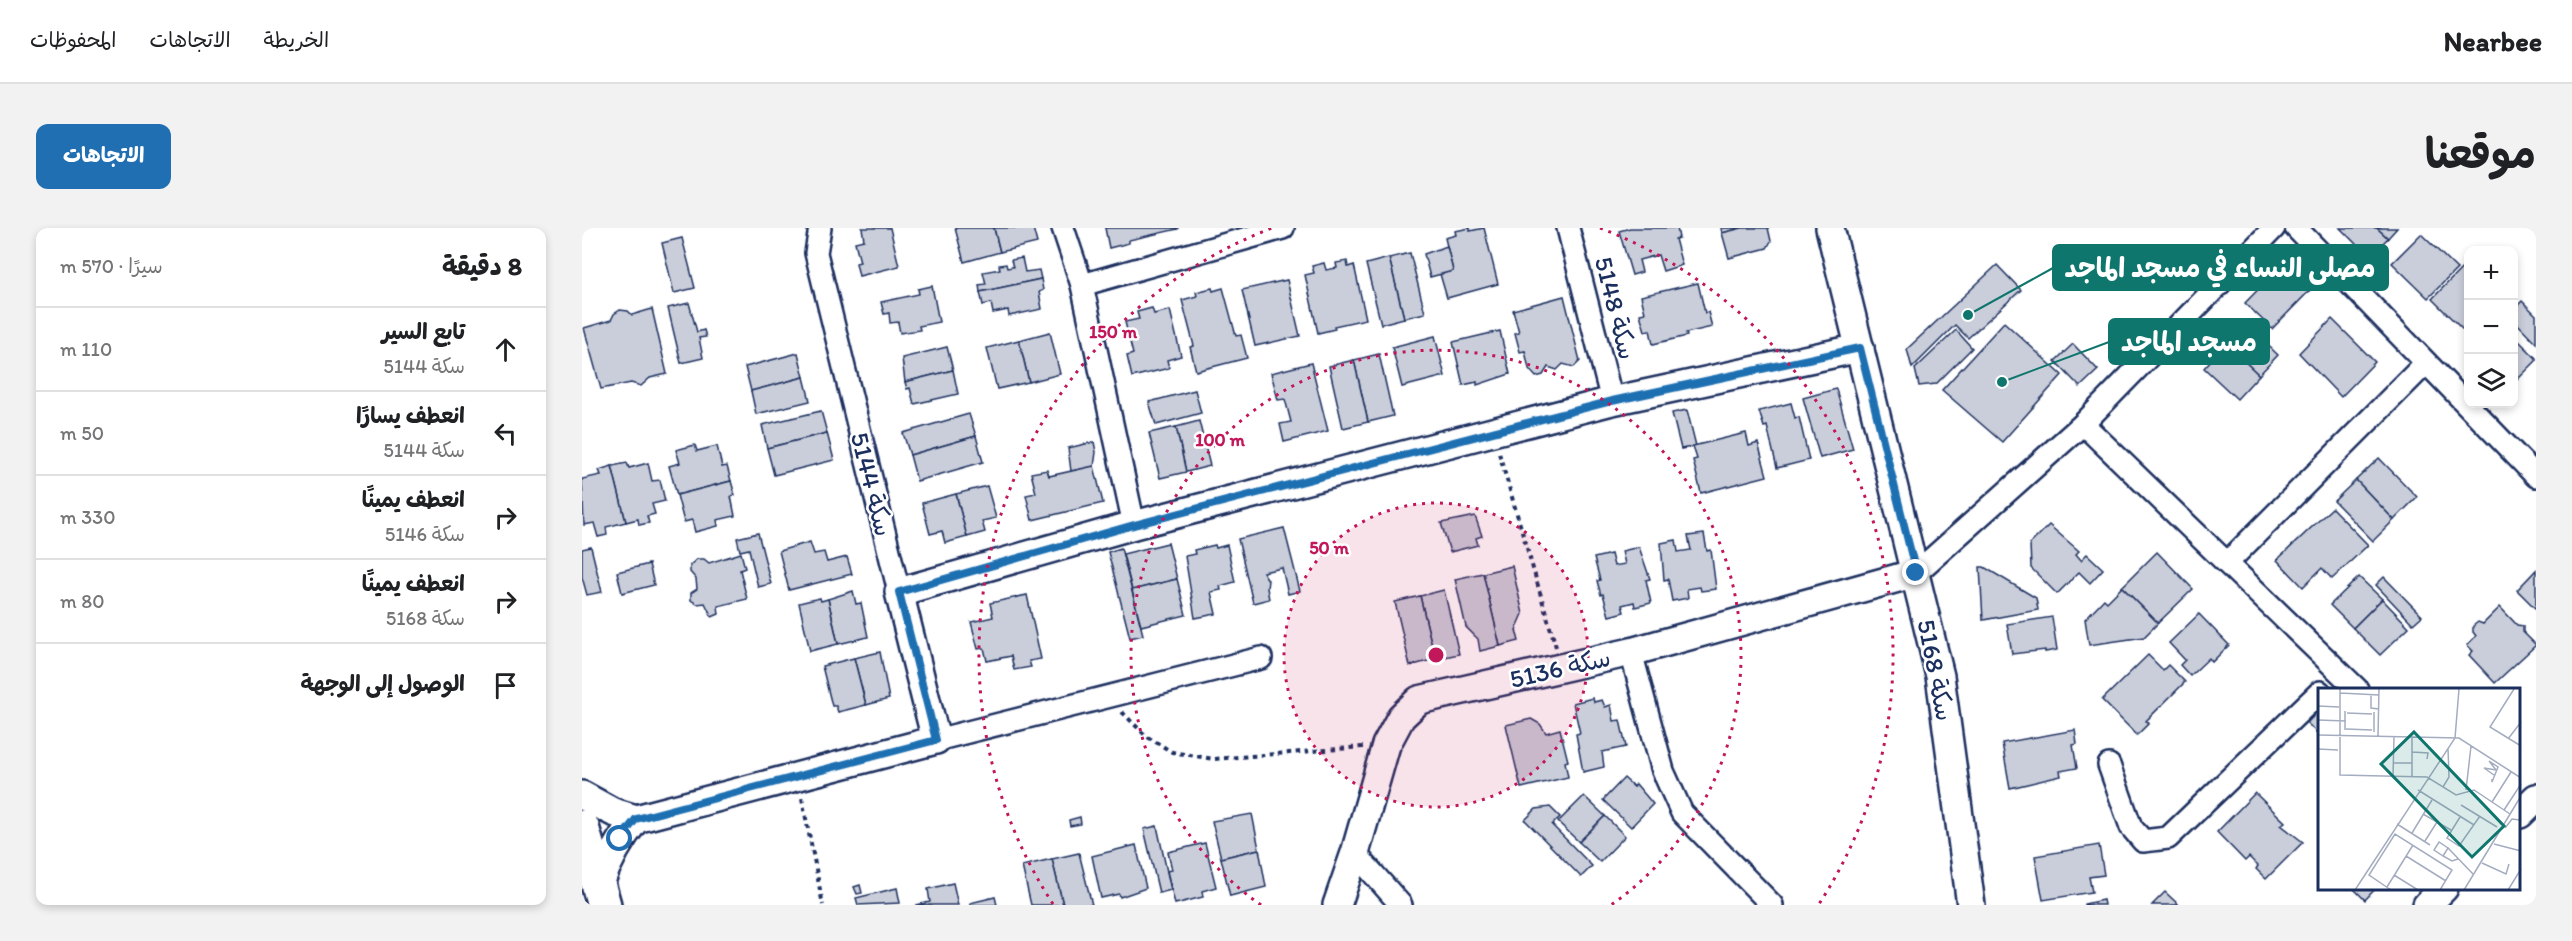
<!DOCTYPE html>
<html lang="ar">
<meta charset="utf-8">
<style>
body{margin:0;font-family:Itim,"Playpen Sans Arabic",sans-serif;background:#f2f2f2;color:#202124;direction:rtl}
.controls{position:absolute;right:18px;top:18px;display:grid;overflow:hidden;border-radius:12px;box-shadow:0 3px 9px #0003}
.controls button{width:54px;height:54px;display:grid;place-items:center;padding:0;border:0;border-bottom:2px solid #e0e0e0;background:#fff;color:#202124;font:30px sans-serif}
.stop{position:absolute;width:18px;height:18px;margin:-14px;border:4px solid #1f6fb2;border-radius:50%;background:#fff}
.stop.end{background:#1f6fb2;border-color:#fff;box-shadow:0 2px 6px #0008}
.list{margin:0;padding:0;list-style:none}
h2{display:flex;justify-content:space-between;align-items:center;height:78px;margin:0;padding:0 24px;font-size:26px}
h2 small{font-size:20px;font-weight:400;color:#757577}
.list li{display:grid;grid-template-columns:39px 1fr auto;gap:18px;align-items:center;box-sizing:border-box;height:84px;padding:0 24px;border-top:2px solid #e0e0e0}
.list b{display:block;font-size:22px;white-space:nowrap}
.list p{margin:0;font-size:20px;white-space:nowrap;color:#757577}
.list em{font-size:20px;font-style:normal;color:#757577}
.icon{flex:none;width:33px;height:33px;fill:none;stroke:currentColor;stroke-width:2;stroke-linecap:round;stroke-linejoin:round}
.map{position:relative;flex:none;width:1954px;height:677px;overflow:hidden;direction:ltr;border-radius:12px}
header{display:flex;align-items:center;gap:36px;box-sizing:border-box;height:84px;padding:0 30px;background:#fff;border-bottom:2px solid #e0e0e0}
header strong{font-size:28px}
nav{display:flex;gap:33px;margin-inline-start:auto;font-size:21px}
.intro{display:flex;align-items:center;justify-content:space-between;box-sizing:border-box;height:144px;padding:0 36px}
h1{margin:0;font-size:42px}
.button{padding:15px 27px;border-radius:12px;background:#1f6fb2;color:#fff;font-size:21px;font-weight:700}
main{display:flex;gap:36px;padding:0 36px}
aside{flex:1;background:#fff;border-radius:12px;box-shadow:0 3px 9px #0003}
.map>svg:first-child{display:block}
</style>
<header>
<strong>Nearbee</strong>
<nav><a>الخريطة</a><a>الاتجاهات</a><a>المحفوظات</a></nav>
</header>
<div class="intro"><h1>موقعنا</h1><a class="button">الاتجاهات</a></div>
<main>
<div class="map">
<svg width="1954" height="677" viewBox="0 0 1954 677">
<rect width="100%" height="100%" fill="#fff"/>
<filter id="ink" filterUnits="userSpaceOnUse"><feTurbulence type="fractalNoise" baseFrequency=".0167" numOctaves="2"/><feDisplacementMap in="SourceGraphic" scale="12" xChannelSelector="R" yChannelSelector="G"/><feConvolveMatrix kernelMatrix="1 2 1 2 8 2 1 2 1" color-interpolation-filters="sRGB"/></filter>
<g filter="url(#ink)">
<g fill="#caceda" stroke="#1b2f5e" stroke-width="1.5">
<path d="M280,0h28l9,38 -40,10 -3,-13 4,-1 -5,-20 9,-2z"/>
<path d="M373,0h39l6,24 -36,10z"/>
<path d="M412,0h39l4,15 -37,9z"/>
<path d="M523,0h73v1l-49,11v3l-20,5z"/>
<path d="M888,0v3l14,-3 14,56 -51,14 -7,-24 13,-3 -8,-33 11,-3 -1,-4z"/>
<path d="M1048,0h47l2,10 -4,1 7,26 -19,6 -5,-16 -19,5 3,12 -10,3 -13,-44z"/>
<path d="M1139,0h21l-20,5z"/>
<path d="M1160,0h26l3,13 -4,7 -38,10 -7,-25z"/>
<path d="M1758,0h37l11,10 -19,19z"/>
<path d="M1795,0h20l-9,10z"/>
<path d="M1839,6l36,35 -29,29 -36,-35z"/>
<path d="M100,10l13,50 -21,5 -12,-50z"/>
<path d="M865,18l6,25 -23,6 -6,-23z"/>
<path d="M828,25l15,60 -21,5 -15,-60z"/>
<path d="M440,30l3,14 14,-2 2,9 -61,13 -1,-7 7,-1 -3,-12 17,-3 -1,-4 7,-1 1,4 6,-1 -2,-7z"/>
<path d="M807,30l15,60 -23,6 -15,-60z"/>
<path d="M765,33l1,6 6,-2 12,54 -32,7 1,3 -17,4 -13,-58 9,-2 -2,-7 12,-3 2,7 11,-2 -1,-5z"/>
<path d="M1711,33l23,23 -44,45 -27,-26 38,-39 3,3z"/>
<path d="M1886,34v70l-1,2 -35,-35z"/>
<path d="M1415,37l24,25 -53,48 -13,-13 -43,43 -5,-19z"/>
<path d="M459,51l2,11 -4,2 3,17 -33,7 -1,-6 -15,3 -2,-10 -8,2 -3,-13z"/>
<path d="M705,52l13,56 -45,10 -13,-56z"/>
<path d="M1116,55l7,30 3,-1 4,15 -26,6 1,3 -34,8 -3,-14 -5,1 -5,-17 5,-1 -4,-17z"/>
<path d="M350,58l7,36 -20,4 1,4 -20,3 -2,-11 -8,1 -1,-10 -5,1 -3,-12 38,-8 -1,-5z"/>
<path d="M630,60l1,3 10,-3 13,48 5,-1 6,23 -51,13 -6,-24 4,-1 -12,-46 15,-4 -1,-4z"/>
<path d="M982,68l16,65 -6,6 -11,-3 -6,6 -9,-3 -5,8 -7,2 -7,-8 -4,-18 -5,1 -5,-19 4,-1 -6,-22z"/>
<path d="M1940,73l14,14v28l-22,-23v-11z"/>
<path d="M107,75l8,29 7,-2 2,7 -7,1 4,20 -22,5 -13,-55z"/>
<path d="M570,80l2,6 16,-4 11,46 -14,4 2,8 -37,9 -5,-21 6,-2 -8,-32 14,-3 -2,-7z"/>
<path d="M70,81l15,65 -17,4 -9,8 -10,-3 -30,6 -17,-61 27,-8 3,-6 6,-4 8,1 4,4z"/>
<path d="M1750,91l43,43 -34,35 -42,-44z"/>
<path d="M1422,94l58,53 -60,67 -60,-52z"/>
<path d="M1664,96l32,31 -19,20 -36,-34 13,-13 4,3z"/>
<path d="M1374,102l16,18 -36,36 -17,2 -4,-17z"/>
<path d="M1932,102l1,7 21,21v3l-22,22z"/>
<path d="M918,103l10,43 -33,11v-3l-14,3 -10,-43z"/>
<path d="M468,104l10,42 -31,8 -10,-42z"/>
<path d="M853,108l10,40 -43,11 -10,-40z"/>
<path d="M437,112l10,42 -32,7 -10,-41z"/>
<path d="M1641,113l36,34 -22,24 -33,-31 7,-8 -3,-3z"/>
<path d="M1491,116l25,26 -18,17 -25,-26z"/>
<path d="M365,119l6,23 -48,12 -3,-24z"/>
<path d="M216,125l6,24 -53,14 -6,-24z"/>
<path d="M797,126l14,62 -25,6 -14,-62z"/>
<path d="M772,132l14,62 -25,6 -14,-62z"/>
<path d="M729,135l17,68 -44,11 -4,-18 11,-2 -6,-23 -7,1 -7,-27z"/>
<path d="M371,142l5,24 -44,10 -4,-16 -3,1 -2,-7z"/>
<path d="M222,149l6,24 -54,13 -5,-23z"/>
<path d="M1254,161l17,60 -33,9 -17,-60z"/>
<path d="M613,162l6,23 -45,12 -7,-23z"/>
<path d="M1209,175l4,15 4,-1 10,43 -32,8 -10,-42 -3,1 -5,-16z"/>
<path d="M1105,182l9,36 -15,3 -9,-36z"/>
<path d="M239,183l6,22 -60,15 -5,-23z"/>
<path d="M387,186l7,22 -66,19 -7,-22z"/>
<path d="M617,193l11,45 -24,6 -10,-45z"/>
<path d="M594,199l10,45 -26,6 -11,-45z"/>
<path d="M245,205l7,27 -60,15 -7,-27z"/>
<path d="M1164,205l3,13 9,-3 9,33 -66,17 -8,-33 4,-1 -4,-13z"/>
<path d="M394,208l7,26 -66,19 -7,-26z"/>
<path d="M512,214l2,10 -2,15 -23,4 -3,-23z"/>
<path d="M113,217l2,6 20,-5 5,21 5,-1 4,15 -54,14 -8,-29 11,-3 -4,-13z"/>
<path d="M1797,230l38,39 -23,23 -38,-40z"/>
<path d="M45,235l2,5 19,-5 4,18 8,-1 5,21 -13,3 3,10 -8,2 2,7 -10,2 -1,-6 -12,3 -14,-56z"/>
<path d="M30,238l14,56 -20,5 1,8 -9,2 -4,-14 -10,2 -2,-46 19,-4 -2,-5z"/>
<path d="M512,238l9,37 -71,17 -6,-25 10,-2 -5,-20 16,-3 2,6z"/>
<path d="M1774,252l38,40 -21,21 -39,-40z"/>
<path d="M149,253l4,14 -4,1 4,20 -18,4 1,6 -23,6 -3,-12 -8,2 -7,-27z"/>
<path d="M405,258l9,32 -14,3 3,11 -18,5 -11,-43z"/>
<path d="M374,266l11,43 -22,6 -3,-12 -12,3 -8,-31z"/>
<path d="M1750,280l36,37 -36,34 -10,-11 -19,19 -26,-27z"/>
<path d="M893,288l7,20 -6,2 2,7 -28,7 -9,-29z"/>
<path d="M1467,297l30,26 -3,3 5,6 6,-6 16,15 -13,14 -11,-11 -22,22 -26,-26 -1,-24z"/>
<path d="M702,300l16,63 -12,3 -6,-26 -19,4 5,8 -1,8 2,11 -16,4 -15,-64z"/>
<path d="M176,305l13,51 -13,3 -9,-38 -9,2 -3,-13z"/>
<path d="M1122,306l3,17 4,-1 5,39 -15,2 -1,-4 -13,2 1,9 -16,3 -4,-22 -4,1 -3,-37 15,-3 2,12 13,-2 -3,-14z"/>
<path d="M228,314l4,12 10,-2 3,10 20,-5 5,17 -63,16 -10,-39z"/>
<path d="M586,315l9,36 -45,11 -9,-36z"/>
<path d="M633,317l1,3 11,-3 8,37 -15,4 1,4 -10,2 5,22 -21,4 -10,-62 10,-2 -1,-4z"/>
<path d="M9,319l11,45 -15,3 -5,-18v-28z"/>
<path d="M1057,319l11,32 -4,1 5,23 -16,4 -1,-5 -12,3 2,7 -15,4 -6,-22 -2,1 -4,-14 3,-1 -6,-22 17,-4 3,12 11,-2 -3,-13z"/>
<path d="M539,320l22,87 -13,3 -22,-86z"/>
<path d="M1575,324l36,37 -35,34 -36,-36z"/>
<path d="M159,325l4,15 -5,2 7,29 -29,7 1,8 -7,3 -7,-14 -8,1 -6,-4v-7l6,-4 -1,-10 -6,-7v-7l7,-6h7l5,4z"/>
<path d="M67,336l5,21 -32,8 -5,-21z"/>
<path d="M930,338l11,48 -7,16 3,11 -19,5 -17,-73z"/>
<path d="M1398,339h4l52,31 2,12 -55,10z"/>
<path d="M1954,342v39l-19,-19z"/>
<path d="M901,345l17,73 -20,5 -2,-12 -12,-12 -11,-48z"/>
<path d="M1777,349l23,22 -29,29 -23,-23z"/>
<path d="M1802,349l38,39 -9,8 -37,-39z"/>
<path d="M595,351l9,36 -45,11 -9,-36z"/>
<path d="M1540,359l36,36 -14,14 -55,8 -4,-26 19,-20 3,3z"/>
<path d="M862,362l15,64 -24,5 -15,-63z"/>
<path d="M271,363l3,13 5,-1 7,34 -30,7 -10,-45z"/>
<path d="M445,367l14,64 -12,2 2,6 -17,3 -3,-14 -24,5 -3,-13 -6,1 -7,-27 22,-5 -3,-14z"/>
<path d="M838,368l15,63 -25,7 -15,-64z"/>
<path d="M238,370l1,3 7,-2 10,45 -28,7 -11,-48z"/>
<path d="M1800,371l27,28 -29,28 -27,-27z"/>
<path d="M1918,379l17,18 6,1v6l13,13 -41,38 -26,-28 4,-4 -6,-6 9,-9 -3,-4v-6l5,-4 5,2z"/>
<path d="M1617,386l30,31 -17,17 -3,-4 -19,18 -10,-11 5,-5 -16,-17z"/>
<path d="M1470,389l5,33 -12,2v-2l-33,4 -5,-30z"/>
<path d="M298,424l9,47 -23,6 -12,-47z"/>
<path d="M1566,427l15,15 5,-5 17,17 -39,39 3,2 -12,12 -35,-35z"/>
<path d="M272,430l12,47 -28,7 -2,-6h-4l-10,-40z"/>
<path d="M1011,470l1,4 8,-2 3,7 6,-2 3,16 6,-1 6,27 -24,5 2,15 -21,5 -7,-38 4,-1 -7,-30z"/>
<path d="M1738,481v27l-13,-13z"/>
<path d="M949,491l9,5 6,9 14,-4 8,32 -3,1 3,15 -47,11 -15,-63z"/>
<path d="M1493,502l2,14 -4,1 4,23 -17,3 1,5 -51,12 -8,-45z"/>
<path d="M1042,550l10,9 2,-3 17,20 -22,23 -28,-27z"/>
<path d="M1673,565l30,29 -4,3 22,17 -37,37 -10,-10 2,-3 -9,-9 -4,4 -28,-29z"/>
<path d="M1002,568l21,20 -26,26 -21,-20z"/>
<path d="M968,579l10,10 -8,8 40,41 -11,11 -56,-57 11,-11z"/>
<path d="M670,586l7,35 -38,9 -9,-37z"/>
<path d="M1023,588l20,20 -25,26 -21,-20z"/>
<path d="M498,589l1,7 -11,2 -1,-6z"/>
<path d="M575,598l14,64 -12,3 -15,-64z"/>
<path d="M623,615l11,44 -14,4 1,6 -28,7 -8,-33 5,-1 -4,-18z"/>
<path d="M554,617l10,43 -26,9 -1,-3 -18,4 -9,-42z"/>
<path d="M1517,617l5,30 -15,2 3,15 -49,8 -8,-44z"/>
<path d="M677,621l7,38 -36,9 -9,-38z"/>
<path d="M497,625l13,52h-29l-11,-46z"/>
<path d="M470,631l11,46h-32l-9,-39z"/>
<path d="M371,655l5,22h-42l14,-3 -2,-13z"/>
<path d="M278,657l2,8 -5,1 -3,-7z"/>
<path d="M315,660l3,15 -42,2 -2,-7z"/>
<path d="M1771,660h23l-11,12z"/>
<path d="M1583,664l14,13h-27z"/>
<path d="M413,669l2,8h-27v-2z"/>
<path d="M1521,672l1,5h-20v-1z"/>
</g>
<g fill="none" stroke-linecap="round" stroke-linejoin="round">
<g stroke="#1b2f5e" stroke-width="26">
<g id="minor">
<path d="M238,0l-4,25 83,339"/>
<path d="M481,0l19,57 52,240"/>
<path d="M986,0l44,173"/>
<path d="M1714,0l240,248"/>
<path d="M500,57l201,-57"/>
<path d="M1501,196l274,265"/>
<path d="M1645,335l199,-200"/>
<path d="M1334,345l167,-149 191,-196"/>
<path d="M1049,424l32,119 19,42 90,92"/>
<path d="M354,512l325,-82"/>
<path d="M1527,537l22,62 12,14 25,-3 152,-146"/>
<path d="M773,625l46,52"/>
</g>
</g>
<g stroke="#1b2f5e" stroke-width="32">
<g id="tertiary">
<path d="M1248,0l110,448 31,229"/>
<path d="M0,567l31,17 23,7"/>
<path d="M1938,586l16,-16"/>
<path d="M54,591l300,-79 -37,-148 235,-67 478,-124 248,-53"/>
<path d="M17,658c9,-26 20,-46 37,-67"/>
<path d="M755,677l18,-52 31,-108 15,-28 18,-17 212,-48 285,-79"/>
<path d="M1845,677l17,-17"/>
</g>
</g>
<g stroke="#1b2f5e" stroke-width="38">
<path id="primary" d="M0,599l22,78"/>
</g>
<g stroke="#1b2f5e" stroke-width="4" stroke-dasharray="4.5 4.5" stroke-linecap="butt">
<path d="M917,225l57,194"/>
<path d="M540,484l24,24 26,16 42,7 149,-12"/>
<path d="M220,570l21,107"/>
</g>
<use href="#minor" stroke="#fff" stroke-width="21"/>
<use href="#tertiary" stroke="#fff" stroke-width="27"/>
<use href="#primary" stroke="#fff" stroke-width="33"/>
</g>
</g>
<g fill="none" stroke-linecap="round" stroke-linejoin="round" filter="url(#ink)">
<path stroke="#1f6fb2" stroke-width="8" d="M38,611l16,-20 300,-79 -37,-148 235,-67 478,-124 248,-53 56,225"/>
</g>
<circle cx="854" cy="427" r="152" fill="#c2185b" fill-opacity=".12"/>
<g fill="none" stroke="#c2185b" stroke-width="3" stroke-dasharray="3 6">
<circle cx="854" cy="427" r="152"/>
<path d="M679 677A305 305 0 1 1 1029 677"/>
<path d="M471 676A457 457 0 0 1 690 0M1018 0A457 457 0 0 1 1237 676"/>
</g>
<g text-anchor="middle" dominant-baseline="central" stroke-width="5" stroke-linejoin="round" paint-order="stroke">
<g font-size="26" fill="#1b2f5e" stroke="#fff">
<text transform="translate(1034 80) rotate(76)">سكة 5148</text>
<text transform="translate(290 256) rotate(76)">سكة 5144</text>
<text transform="translate(978 440) rotate(-13)">سكة 5136</text>
<text transform="translate(1354 442) rotate(79)">سكة 5168</text>
</g>
</g>
<g transform="translate(1736 460)">
<rect width="202" height="202" fill="#fff"/>
<path fill="none" stroke="#a4acbf" stroke-width="1.5" d="M22,1v86l87,2 29,18 18,-5 36,24M196,1l-24,38 31,19M22,5l39,2M53,7v13l8,1M0,18l21,1M27,23v19M29,25l25,1M0,32l28,1M28,41l26,1M56,44v-20M0,47l141,3 62,40M60,48l1,-47M94,49v39M190,51l13,-17M0,61l20,1M94,64l16,1 -1,6M75,75h19M75,88l1,-39M174,91v3l6,-15 -9,-6 7,9 -12,-2 10,7M125,99l6,-10 -1,-29M100,102l56,35M148,102l5,-44M174,114l19,-30M143,117l36,22M186,122l17,-26M105,126l28,16M142,129l-13,21 12,8 21,-30M79,136l33,21M187,140l7,-9 8,1M94,145l20,-33M107,153l12,-19M176,156l27,7M88,168l40,25M125,168l-9,-6 5,-8 9,6M140,171l-6,2 -9,-5 5,-8 25,26M164,175l24,11 3,-10M76,187l24,15M69,199l26,-42M37,202l100,-152 4,-49M73,202l-22,-15 26,-41 57,36 -12,20M146,202l57,-94M190,202l13,-21"/>
<path fill="#0f766e" fill-opacity="0.15" stroke="#0f766e" stroke-width="3" d="M96,44l90,94 -32,31 -91,-93z"/>
<rect width="202" height="202" fill="none" stroke="#1b2f5e" stroke-width="3"/>
</g>
<circle cx="854" cy="427" r="9" fill="#c2185b" stroke="#fff" stroke-width="3"/>
<g font-size="18" text-anchor="middle" font-weight="bold" fill="#c2185b" stroke="#fff" stroke-width="5" stroke-linejoin="round" paint-order="stroke">
<text x="531" y="110">150 m</text>
<text x="638" y="218">100 m</text>
<text x="747" y="326">50 m</text>
</g>
<path fill="none" stroke="#0f766e" stroke-width="2" d="M1386 87L1471 40M1420 154L1527 114"/>
<g fill="#0f766e" stroke="#fff" stroke-width="2">
<circle cx="1386" cy="87" r="6"/>
<circle cx="1420" cy="154" r="6"/>
</g>
<g fill="#0f766e" stroke="#0f766e" stroke-width="2">
<rect x="1471" y="17" width="335" height="45" rx="6"/>
<rect x="1527" y="91" width="160" height="45" rx="6"/>
</g>
<g font-size="27" text-anchor="middle" font-weight="bold" fill="#fff">
<text x="1638" y="49">مصلى النساء في مسجد الماجد</text>
<text x="1607" y="123">مسجد الماجد</text>
</g>
</svg>
<div class="controls">
<button>+</button>
<button>−</button>
<button><svg class="icon" aria-label="layers" viewBox="0 0 24 24"><path d="M12 4l9 5-9 5-9-5zM3 14l9 5 9-5"/></svg></button>
</div>
<div class="stop" style="left:38px;top:611px"></div>
<div class="stop end" style="left:1334px;top:345px"></div>
</div>
<aside>
<h2>8 دقيقة<small>سيرًا · 570 m</small></h2>
<ul class="list">
<li><svg class="icon" aria-label="ahead" viewBox="0 0 24 24"><path d="M12 20V5M6 11l6-6 6 6"/></svg><div><b>تابع السير</b><p>سكة 5144</p></div><em>110 m</em></li>
<li><svg class="icon" aria-label="left" viewBox="0 0 24 24"><path d="M17 20v-9H6M10 6l-5 5 5 5"/></svg><div><b>انعطف يسارًا</b><p>سكة 5144</p></div><em>50 m</em></li>
<li><svg class="icon" aria-label="right" viewBox="0 0 24 24"><path d="M7 20v-9h11M14 6l5 5-5 5"/></svg><div><b>انعطف يمينًا</b><p>سكة 5146</p></div><em>330 m</em></li>
<li><svg class="icon" aria-label="right" viewBox="0 0 24 24"><path d="M7 20v-9h11M14 6l5 5-5 5"/></svg><div><b>انعطف يمينًا</b><p>سكة 5168</p></div><em>80 m</em></li>
<li><svg class="icon" aria-label="arrive" viewBox="0 0 24 24"><path d="M6 21V4h12l-3 4 3 4H6"/></svg><div><b>الوصول إلى الوجهة</b></div></li>
</ul>
</aside>
</main>
